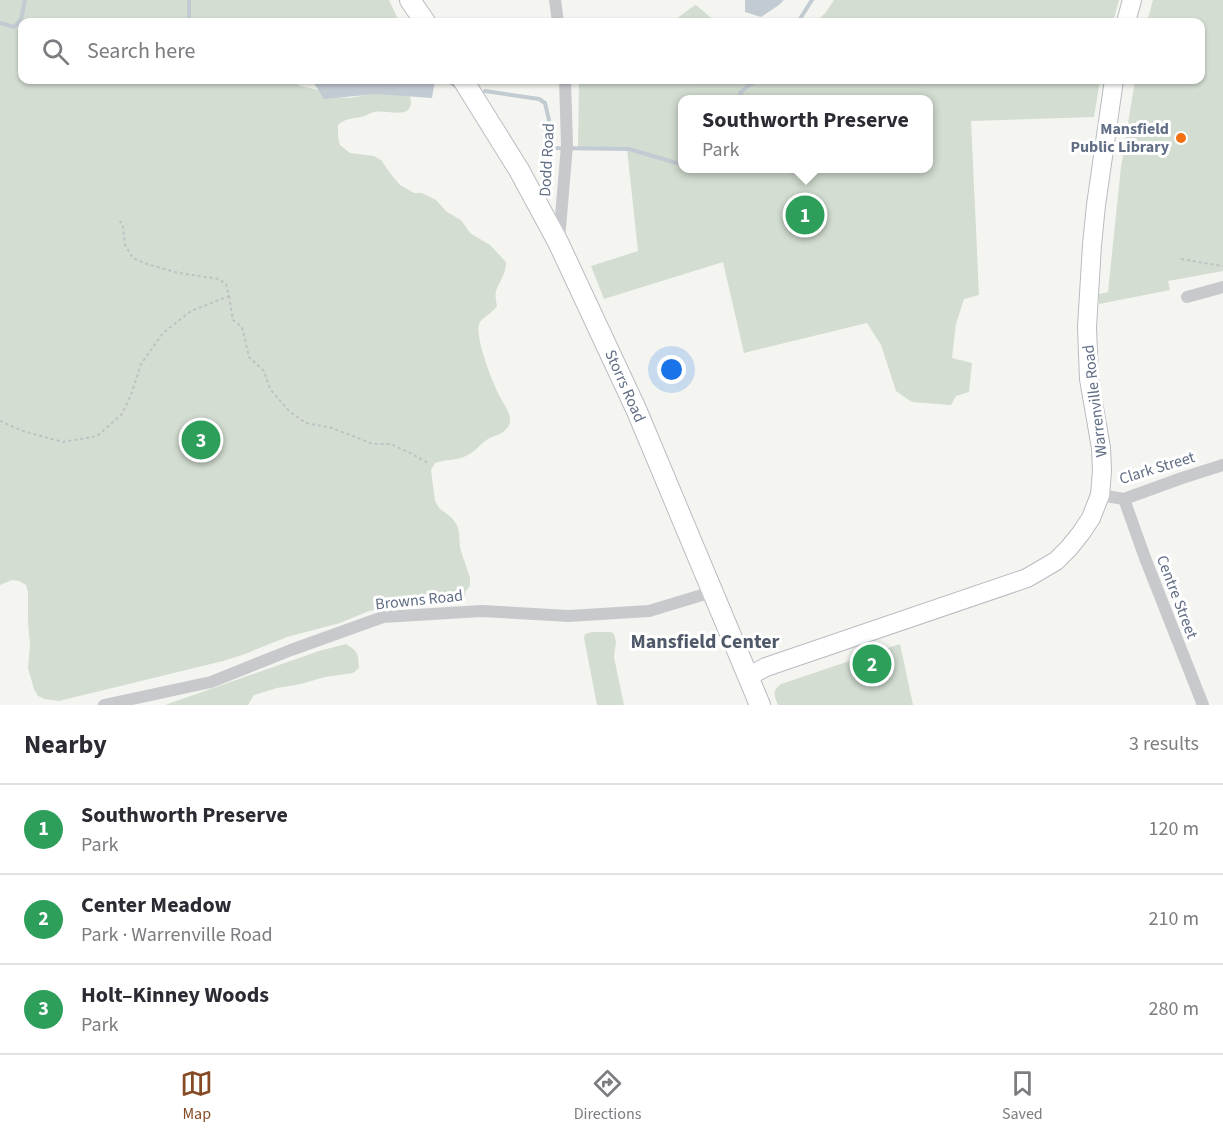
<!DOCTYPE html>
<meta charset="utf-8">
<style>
body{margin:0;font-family:"Source Sans 3",sans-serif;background:#f2f2f3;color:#2b2b33}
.you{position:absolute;left:672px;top:370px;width:21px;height:21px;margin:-15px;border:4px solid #fff;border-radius:50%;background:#1a73e8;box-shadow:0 0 0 9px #1a73e833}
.badge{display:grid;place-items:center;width:39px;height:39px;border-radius:50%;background:#854a24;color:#fff;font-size:20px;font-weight:700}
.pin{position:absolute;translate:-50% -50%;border:3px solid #fff;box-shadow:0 2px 6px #0006}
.popup{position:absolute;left:678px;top:95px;width:255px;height:78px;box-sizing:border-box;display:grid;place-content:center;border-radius:12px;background:#fff;filter:drop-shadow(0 2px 4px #0005);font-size:20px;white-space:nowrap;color:#7c7c81}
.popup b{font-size:22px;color:#2b2b33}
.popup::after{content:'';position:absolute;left:50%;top:100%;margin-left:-12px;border:12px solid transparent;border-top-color:#fff}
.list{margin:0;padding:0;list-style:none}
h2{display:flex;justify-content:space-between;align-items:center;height:78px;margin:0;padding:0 24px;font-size:26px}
h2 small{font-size:20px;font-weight:400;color:#7c7c81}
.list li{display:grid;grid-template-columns:39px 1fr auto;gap:18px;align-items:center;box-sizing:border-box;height:90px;padding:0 24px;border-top:2px solid #e1e1e2}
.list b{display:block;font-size:22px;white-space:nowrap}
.list p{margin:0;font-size:20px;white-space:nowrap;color:#7c7c81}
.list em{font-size:20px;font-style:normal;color:#7c7c81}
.icon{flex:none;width:33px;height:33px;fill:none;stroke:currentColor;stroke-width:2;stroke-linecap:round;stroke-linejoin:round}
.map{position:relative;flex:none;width:1223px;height:705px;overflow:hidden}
.search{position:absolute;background:#fff;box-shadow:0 2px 4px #0004;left:18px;right:18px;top:18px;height:66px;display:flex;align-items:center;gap:15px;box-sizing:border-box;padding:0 21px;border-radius:12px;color:#7c7c81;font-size:22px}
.sheet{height:348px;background:#fff}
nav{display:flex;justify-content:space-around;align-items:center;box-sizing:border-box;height:84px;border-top:2px solid #e1e1e2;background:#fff;font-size:16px;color:#7c7c81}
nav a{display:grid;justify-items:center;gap:3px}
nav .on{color:#854a24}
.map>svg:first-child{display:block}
</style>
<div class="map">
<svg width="1223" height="705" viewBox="0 0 1223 705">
<rect width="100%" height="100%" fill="#f4f5f0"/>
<g fill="#d3ddd1" fill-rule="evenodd">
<path d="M0,0h389l8,17 -3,5h-372v58h271l7,6 19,4 15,7 16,1 27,-5 33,3c1,4 2,10 -2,14 -6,6 -25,0 -34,2 -3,1 -6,2 -9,4 -10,3 -19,1 -27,9v12l2,8 10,8 24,3 7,4 9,13 10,12 14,8h8l14,7 11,12 14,8 9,13 20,12 16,17c0,12 -6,18 -10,29 -1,5 0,10 1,15 -4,6 -13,11 -17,16 -7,11 12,59 18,71 3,7 9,14 11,21 2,4 1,10 -1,13 -4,7 -13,8 -20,12 -8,5 -13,13 -22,17 -10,5 -21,3 -31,7l-4,7 4,31 4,7 13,10 5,7 2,7 1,16 10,30v8l-5,6 1,3 -97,16 -29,12 -53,14 -42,17 -22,7 -164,40 -14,-2 -7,-3 -4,-7 -6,-21 2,-23 -2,-23v-30l-2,-7 -7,-4 -7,-1 -12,5z"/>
<path d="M834,0h285l-6,22h-297l10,-10z"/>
<path d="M1153,0h70v271l-55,10 2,9 -71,14v-10l9,-2 13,-125 14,-87h65v-58h-53z"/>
<path d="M696,5l20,17h-44l23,-17z"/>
<path d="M579,80h521l-6,37 -123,4 8,174 -15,4 -8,25 -4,34 20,5 -3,29 -13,4 -5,9 -39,-3 -16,-11 -15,-46 -14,-22 -123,30 -21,-91 -119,37 -13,-33 47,-15 -11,-102 -49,1zM682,100h246v68h-246z"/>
<path d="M593,632h18l3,2 2,8 -2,15 10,48h-27l-13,-67 1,-4z"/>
<path d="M346,644c13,8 12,10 13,24l-6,5 -28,4 -24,7 -24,4 -23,7 -6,10h-83l154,-54z"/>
<path d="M900,644l13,61h-135c-4,-9 -6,-15 3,-21z"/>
</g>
<g fill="#c3cbd2">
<path d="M745,0h39l-5,5 -18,12 -16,-5z"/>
<path d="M312,80h123l-3,18 -56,-4 -52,5z"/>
</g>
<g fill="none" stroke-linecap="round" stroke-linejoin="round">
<g stroke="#c3cbd2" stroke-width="4">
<path d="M189,0v22"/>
<path d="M798,22l14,-22"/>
<path d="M0,23l14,4 7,-8 4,-19"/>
<path d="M447,80l9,6"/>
<path d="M485,91l54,8 6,4 4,17 -5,17 8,11 77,1 51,15 2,-1"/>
<path d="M743,100l-3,-7 8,-7 11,-6"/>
</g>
<g stroke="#b8bcc2" stroke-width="20">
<g id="secondary">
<path d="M1126,22l6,-22"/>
<path d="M749,676l17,-9 261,-89 29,-17 13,-13 12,-15 10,-15 9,-23 2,-24 -1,-23 -12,-69 -2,-52 5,-82 4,-40 18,-125"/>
</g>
</g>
<g stroke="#b9bcc0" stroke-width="22">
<g id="primary">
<path d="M410,0l15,22"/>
<path d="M463,80l56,90 39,72 78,167 124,296"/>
</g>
</g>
<g stroke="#c0c1c3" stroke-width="2" stroke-dasharray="3 3" stroke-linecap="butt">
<path d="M1181,259l42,7"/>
<path d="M229,296l4,24 9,7 7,30 15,14 6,18 20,23 16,11 26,5 41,16h18l19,9 18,10"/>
<path d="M0,421l23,10 40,11 34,-6 25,-22 9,-19 10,-31 22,-31 28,-22 38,-15 -3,-12 -7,-5 -40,-6 -32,-9 -14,-6 -8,-13 -2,-19 -5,-8"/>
</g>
<g stroke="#c7c9cd" stroke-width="12">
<path d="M555,0l3,22"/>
<path d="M559,240l8,-95 -2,-65"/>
<path d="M1187,297l36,-10"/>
<path d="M1100,495l24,4 58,-21 41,-13"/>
<path d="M1124,499l21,59 58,147"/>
<path d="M104,705l107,-23 80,-32 92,-33 99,-6 87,5 80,-5 63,-19"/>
</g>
<use href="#secondary" stroke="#fff" stroke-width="18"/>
<use href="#primary" stroke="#fff" stroke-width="20"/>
</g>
<circle fill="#f47111" stroke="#fff" stroke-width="2" cx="1181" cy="138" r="6"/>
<g text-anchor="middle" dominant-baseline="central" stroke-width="6" stroke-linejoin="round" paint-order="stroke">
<g font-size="16" font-weight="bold" fill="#616e85" stroke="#fff" text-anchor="end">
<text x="1169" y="129">Mansfield<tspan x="1169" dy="18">Public Library</tspan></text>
</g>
<g font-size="16" fill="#616e85" stroke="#fff">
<text transform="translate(547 160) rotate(-87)">Dodd Road</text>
<text transform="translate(625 386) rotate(66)">Storrs Road</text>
<text transform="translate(1095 401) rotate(-97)">Warrenville Road</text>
<text transform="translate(1157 468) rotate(-17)">Clark Street</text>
<text transform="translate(1177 597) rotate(69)">Centre Street</text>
<text transform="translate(419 600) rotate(-6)">Browns Road</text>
</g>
<g font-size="20" font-weight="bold" fill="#4f5969" stroke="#fff">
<text x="705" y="642">Mansfield Center</text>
</g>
</g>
</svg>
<div class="you"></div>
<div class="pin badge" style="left:805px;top:215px;background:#2e9e5b">1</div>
<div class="popup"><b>Southworth Preserve</b>Park</div>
<div class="pin badge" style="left:872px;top:664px;background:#2e9e5b">2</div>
<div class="pin badge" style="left:201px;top:440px;background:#2e9e5b">3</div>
<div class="search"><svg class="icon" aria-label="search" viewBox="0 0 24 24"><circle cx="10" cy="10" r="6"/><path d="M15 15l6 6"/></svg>Search here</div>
</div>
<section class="sheet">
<h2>Nearby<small>3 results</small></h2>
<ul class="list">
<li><span class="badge" style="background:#2e9e5b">1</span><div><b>Southworth Preserve</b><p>Park</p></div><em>120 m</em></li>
<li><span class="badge" style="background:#2e9e5b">2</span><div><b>Center Meadow</b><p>Park · Warrenville Road</p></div><em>210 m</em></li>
<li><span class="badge" style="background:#2e9e5b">3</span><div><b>Holt–Kinney Woods</b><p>Park</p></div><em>280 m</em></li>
</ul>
</section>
<nav>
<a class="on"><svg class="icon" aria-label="map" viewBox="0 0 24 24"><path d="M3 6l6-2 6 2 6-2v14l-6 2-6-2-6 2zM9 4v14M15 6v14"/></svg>Map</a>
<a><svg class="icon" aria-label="directions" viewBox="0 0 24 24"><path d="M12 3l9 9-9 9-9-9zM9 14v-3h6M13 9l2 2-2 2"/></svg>Directions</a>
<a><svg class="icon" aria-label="saved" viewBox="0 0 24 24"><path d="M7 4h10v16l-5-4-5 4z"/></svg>Saved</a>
</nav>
